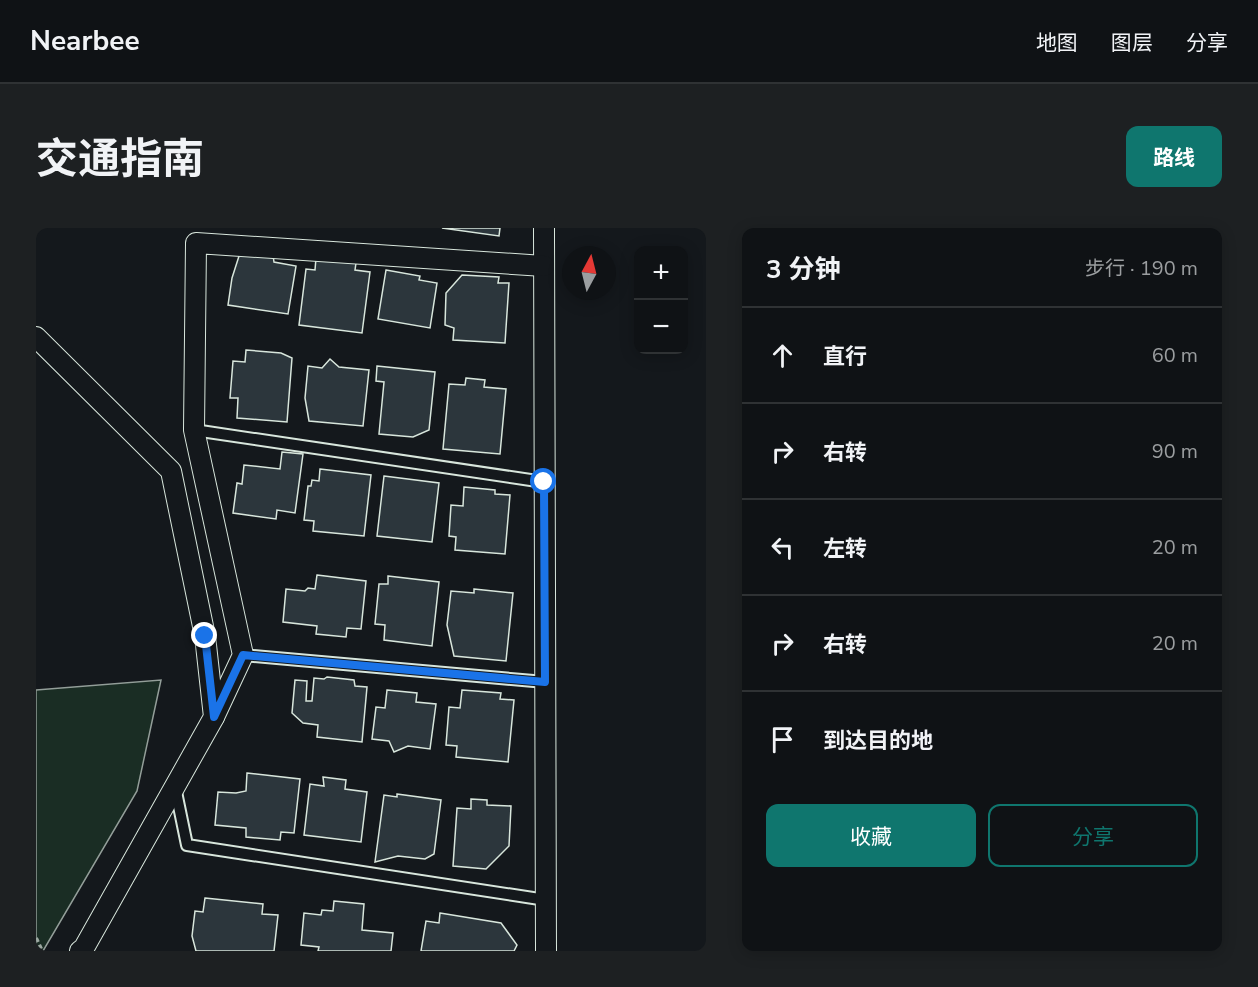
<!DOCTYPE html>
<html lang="zh">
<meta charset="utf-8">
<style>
body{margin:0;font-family:"Nunito Sans","Noto Sans SC",sans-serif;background:#1d2022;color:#f1f3f6}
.controls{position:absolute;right:18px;top:18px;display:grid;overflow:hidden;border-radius:12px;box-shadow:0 3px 15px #0003}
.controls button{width:54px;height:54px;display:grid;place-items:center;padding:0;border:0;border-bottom:2px solid #2f3234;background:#0f1215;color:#f1f3f6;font:30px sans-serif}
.compass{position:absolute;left:526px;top:18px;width:54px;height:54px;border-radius:50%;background:#0f1215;box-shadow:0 3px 15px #0003;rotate:7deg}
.stop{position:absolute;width:18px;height:18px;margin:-14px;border:4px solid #1a73e8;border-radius:50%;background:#fff}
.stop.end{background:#1a73e8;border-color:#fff;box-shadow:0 2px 6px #0008}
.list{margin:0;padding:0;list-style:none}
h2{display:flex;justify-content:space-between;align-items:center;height:78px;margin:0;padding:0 24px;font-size:26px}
h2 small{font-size:20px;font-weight:400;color:#9b9ea0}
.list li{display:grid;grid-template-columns:39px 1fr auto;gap:18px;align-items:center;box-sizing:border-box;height:96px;padding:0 24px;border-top:2px solid #2f3234}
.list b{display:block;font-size:22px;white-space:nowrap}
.list em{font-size:20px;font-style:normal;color:#9b9ea0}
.actions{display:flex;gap:12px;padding:18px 24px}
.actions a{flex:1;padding:14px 0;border:2px solid #0f766e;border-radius:12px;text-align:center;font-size:21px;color:#0f766e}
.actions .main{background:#0f766e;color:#fff}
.icon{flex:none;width:33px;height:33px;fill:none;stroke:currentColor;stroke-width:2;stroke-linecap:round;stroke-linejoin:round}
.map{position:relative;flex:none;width:670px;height:723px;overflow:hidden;border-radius:12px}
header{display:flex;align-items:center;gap:36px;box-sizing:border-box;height:84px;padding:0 30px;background:#0f1215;border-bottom:2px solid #2f3234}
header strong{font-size:28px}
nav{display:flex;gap:33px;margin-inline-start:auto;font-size:21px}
.intro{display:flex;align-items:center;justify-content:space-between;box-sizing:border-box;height:144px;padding:0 36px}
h1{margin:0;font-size:42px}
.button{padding:15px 27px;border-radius:12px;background:#0f766e;color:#fff;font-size:21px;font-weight:700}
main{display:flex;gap:36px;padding:0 36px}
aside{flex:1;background:#0f1215;border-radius:12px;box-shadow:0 3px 15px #0003}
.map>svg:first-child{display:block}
</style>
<header>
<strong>Nearbee</strong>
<nav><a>地图</a><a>图层</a><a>分享</a></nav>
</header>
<div class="intro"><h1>交通指南</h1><a class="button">路线</a></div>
<main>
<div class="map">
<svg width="670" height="723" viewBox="0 0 670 723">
<rect width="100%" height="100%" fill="#14181c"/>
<path fill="#1a2d24" stroke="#939e99" stroke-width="1.5" d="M125,452l-24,111 -94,160h-7v-261z"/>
<g fill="#2c363c" stroke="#d8e6dc" stroke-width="1.5">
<path d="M406,0h58l-1,8z"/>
<path d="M204,25l33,2 1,7 22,4 -8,48 -60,-9 4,-27z"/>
<path d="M280,30l40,5 -1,7 15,2 -8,61 -63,-8 7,-56 9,1z"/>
<path d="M350,42l34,6 -1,4 18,3 -7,45 -52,-9z"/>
<path d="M426,47l37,2 -1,6h11l-4,60 -52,-3 1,-12 -9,-3 1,-32z"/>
<path d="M210,122l35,3 11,5 -5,64 -50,-4 1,-20h-8l3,-37 12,1z"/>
<path d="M294,131l9,8 30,3 -6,56 -54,-5 -4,-23 3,-32 14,2z"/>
<path d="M341,138l58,6 -6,58 -16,7 -34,-3 5,-52 -8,-1z"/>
<path d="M430,150l19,2 -1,7 22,2 -6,65 -57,-5 6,-65 16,1z"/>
<path d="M246,224l21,2 -8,59 -18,-3 -1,9 -43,-6 4,-30 5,1 2,-19 36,4z"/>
<path d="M284,241l51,6 -7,61 -51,-5 1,-10 -10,-1 4,-34h3l1,-6 7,1z"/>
<path d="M348,248l55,7 -7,59 -55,-6z"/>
<path d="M428,259l31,3v4l15,1 -5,59 -50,-4 1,-13 -7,-1 2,-31 12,1z"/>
<path d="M281,347l49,6 -5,48 -14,-1 -1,9 -30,-3 1,-8 -34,-4 3,-33 19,2 3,-3 7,1z"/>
<path d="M352,348l51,6 -7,64 -48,-6 1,-15 -10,-1 4,-40h9z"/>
<path d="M438,361l39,4 -7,68 -52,-5 -7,-31 4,-34 23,2z"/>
<path d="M291,449l27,3 1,6 12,1 -5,55 -45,-5 1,-12 -15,-2 -11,-10 3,-33 12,1 -1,20h6l2,-23 10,1z"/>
<path d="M351,462l30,3 -1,9 20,2 -6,45 -22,-3 -14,6 -5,-11 -17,-2 4,-32 9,1z"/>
<path d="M426,462l39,3 -1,6 14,1 -6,62 -52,-5 1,-11 -11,-1 3,-38 11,1z"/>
<path d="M211,545l53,6 -6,54 -13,-1 -1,8 -34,-3v-9l-31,-3 3,-33 18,1 10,-2z"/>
<path d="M287,549l23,3 -1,9 22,3 -6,50 -57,-7 6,-51 14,2z"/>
<path d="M361,566l44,6 -7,54 -9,5 -27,-3 -23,6 9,-67 13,2z"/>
<path d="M435,571l16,1v5l24,1 -2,40 -23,23 -33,-3 4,-58 14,1z"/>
<path d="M169,670l58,6 -1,10 16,1 -4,36h-78l-4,-15 3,-25 8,1z"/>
<path d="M298,673l30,3 -2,26 31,3 -2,18h-73l1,-4 -18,-2 3,-32 17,2 1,-5 11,1z"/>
<path d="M404,685l61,10 16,22 -3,6h-93l5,-30 13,2z"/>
</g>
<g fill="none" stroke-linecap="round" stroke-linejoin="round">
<g stroke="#d8e6dc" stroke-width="14">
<g id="lane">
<path d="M158,202l350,52"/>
<path d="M207,427l302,27"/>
<path d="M139,559l12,58 359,55"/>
</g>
</g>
<g stroke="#d8e6dc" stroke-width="22">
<g id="street">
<path d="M508,0l2,723"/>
<path d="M0,109l135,134 34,165 9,81 -130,231 -4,3"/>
<path d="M178,489l29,-62 -49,-225 2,-187 348,23"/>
</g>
</g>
<path stroke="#9da8a2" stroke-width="4" stroke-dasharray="4.5 3" stroke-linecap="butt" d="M0,710l6,13"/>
<use href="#lane" stroke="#14181c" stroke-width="10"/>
<use href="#street" stroke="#14181c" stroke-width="20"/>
</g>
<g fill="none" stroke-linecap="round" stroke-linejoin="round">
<path stroke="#1a73e8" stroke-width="8" d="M169,408l9,81 29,-62 302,27 -1,-200"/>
</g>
</svg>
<div class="controls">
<button>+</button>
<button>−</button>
</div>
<svg class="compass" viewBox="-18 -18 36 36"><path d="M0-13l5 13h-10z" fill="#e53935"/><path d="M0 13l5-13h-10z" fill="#9b9ea0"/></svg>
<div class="stop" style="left:508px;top:254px"></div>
<div class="stop end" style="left:169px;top:408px"></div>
</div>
<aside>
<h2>3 分钟<small>步行 · 190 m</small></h2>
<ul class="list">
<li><svg class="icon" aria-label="ahead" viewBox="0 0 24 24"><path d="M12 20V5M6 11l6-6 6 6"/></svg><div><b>直行</b></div><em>60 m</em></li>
<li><svg class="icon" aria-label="right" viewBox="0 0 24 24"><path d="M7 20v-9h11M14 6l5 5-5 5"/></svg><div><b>右转</b></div><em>90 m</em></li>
<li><svg class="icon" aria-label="left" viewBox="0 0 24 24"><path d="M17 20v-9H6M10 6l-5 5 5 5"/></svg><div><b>左转</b></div><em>20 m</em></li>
<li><svg class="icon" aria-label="right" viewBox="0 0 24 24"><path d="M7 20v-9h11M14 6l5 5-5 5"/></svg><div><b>右转</b></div><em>20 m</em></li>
<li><svg class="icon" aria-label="arrive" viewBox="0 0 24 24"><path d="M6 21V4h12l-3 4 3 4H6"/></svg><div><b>到达目的地</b></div></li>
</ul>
<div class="actions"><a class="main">收藏</a><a>分享</a></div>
</aside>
</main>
